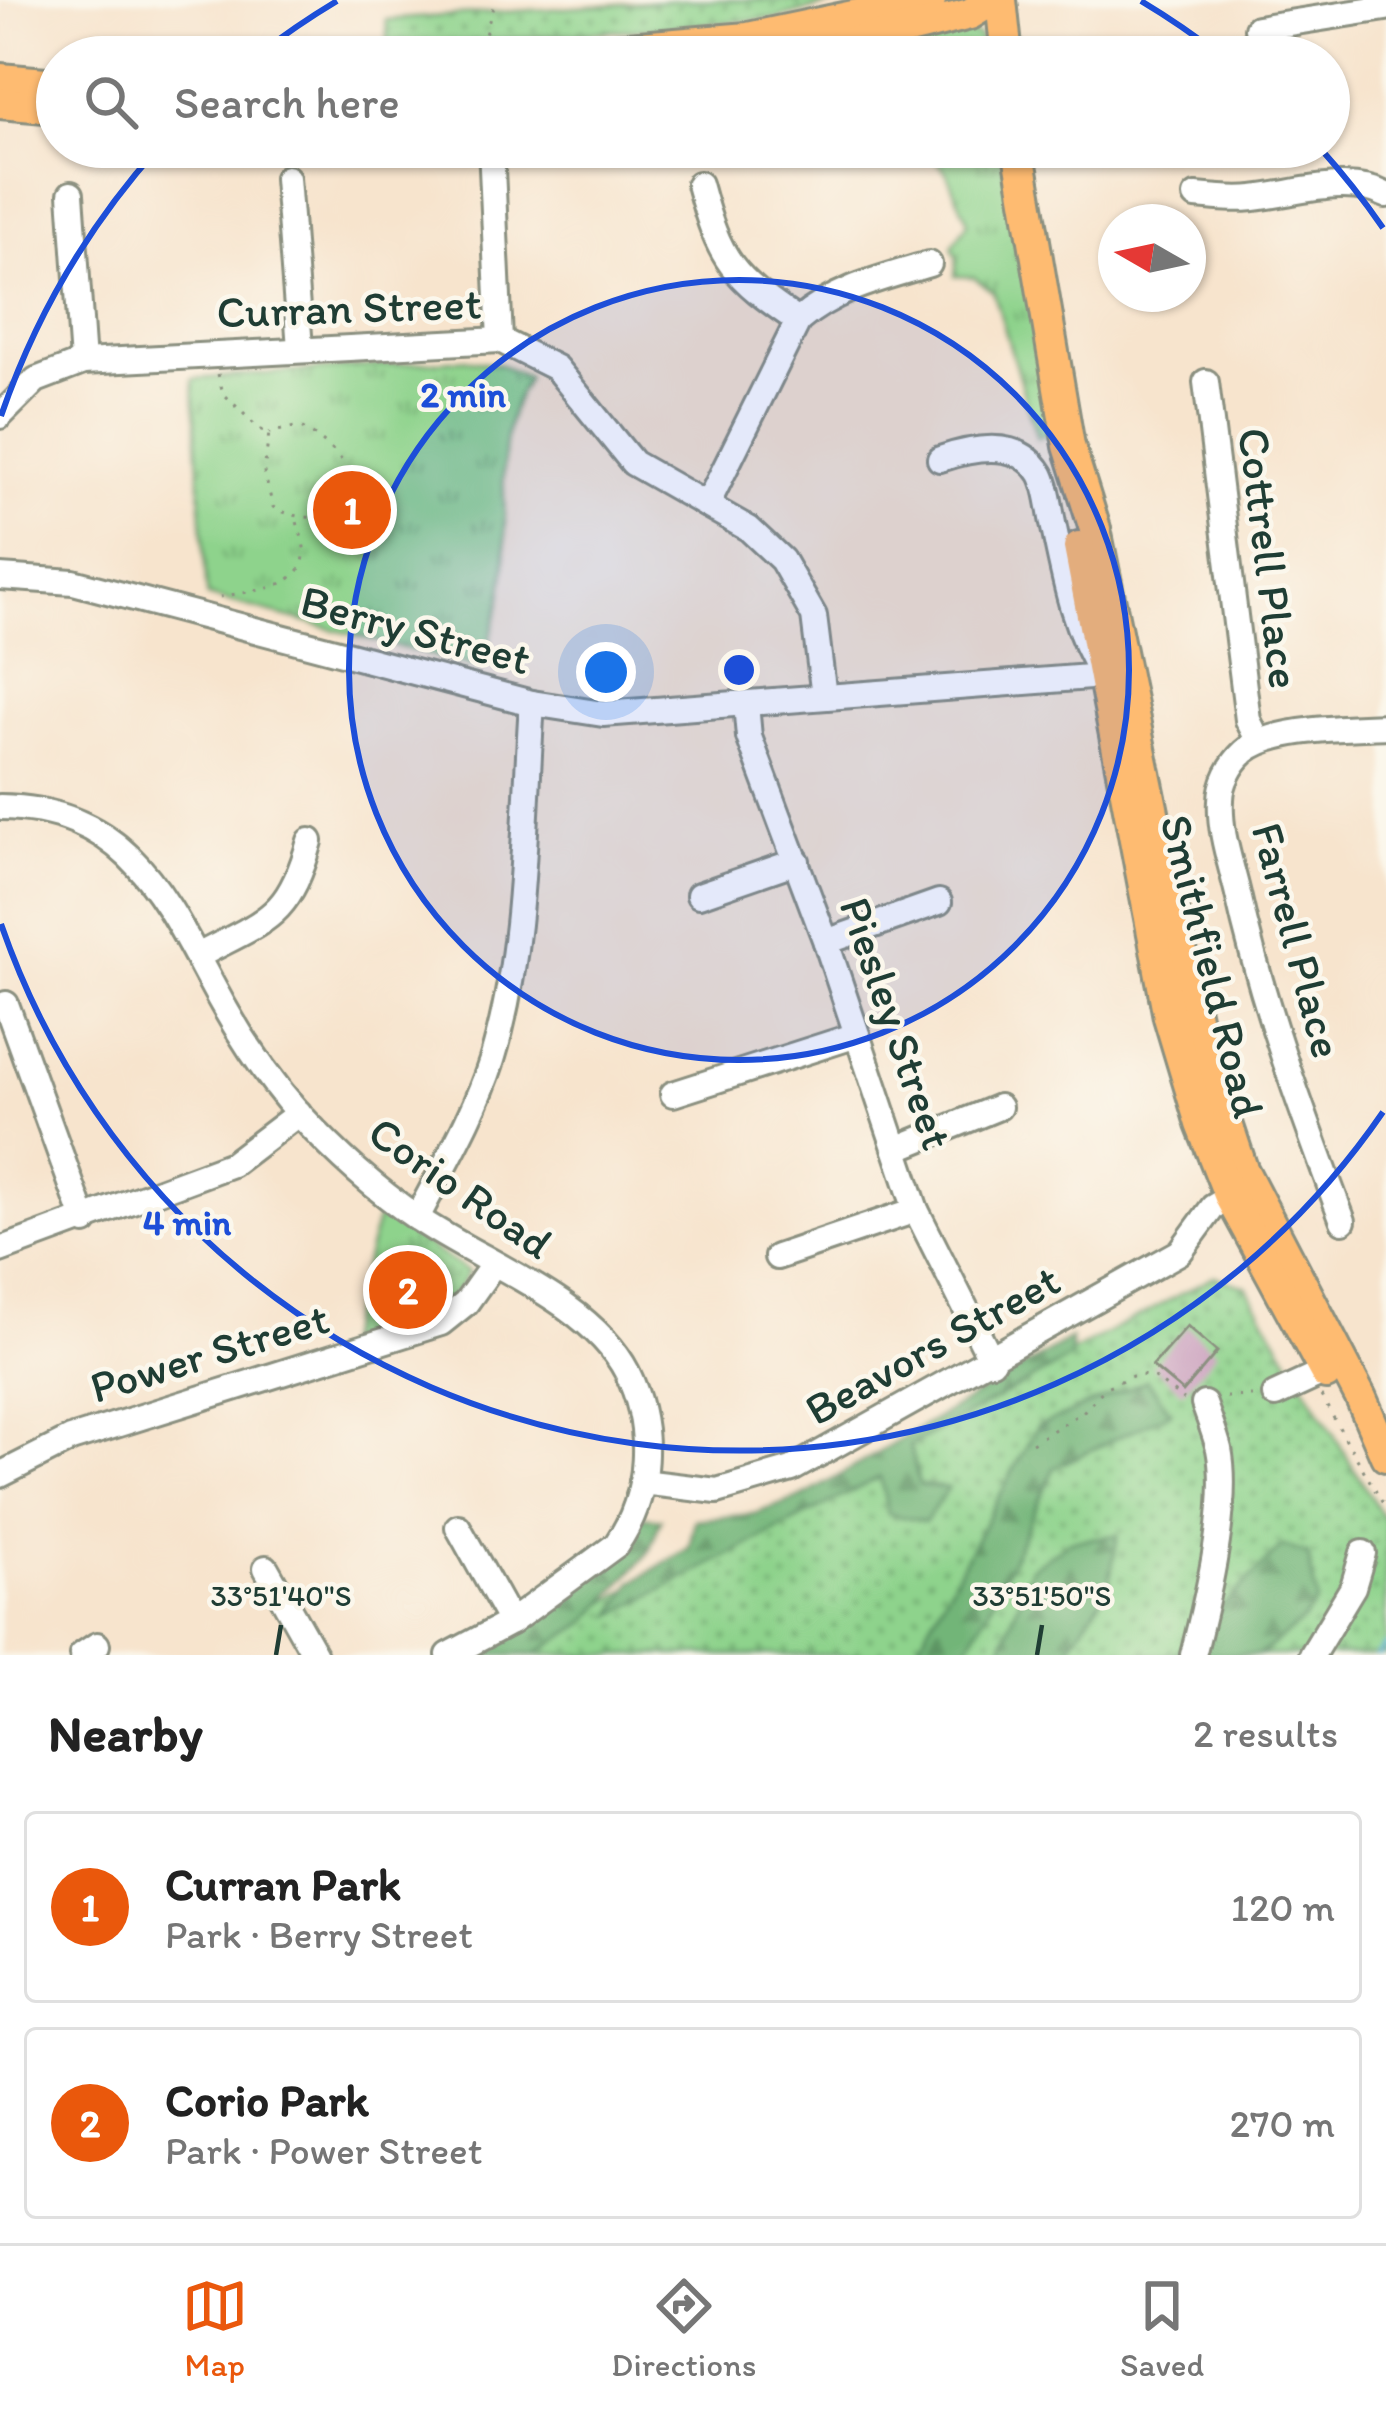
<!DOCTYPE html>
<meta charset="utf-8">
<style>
body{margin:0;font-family:Itim,sans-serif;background:#f2f2f2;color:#222}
.compass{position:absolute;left:1098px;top:204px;width:108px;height:108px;border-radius:50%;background:#fff;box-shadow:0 3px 9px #0004;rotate:279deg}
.you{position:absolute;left:606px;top:672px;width:42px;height:42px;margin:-30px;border:9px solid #fff;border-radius:50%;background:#1a73e8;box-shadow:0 0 0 18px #1a73e833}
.badge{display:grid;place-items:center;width:78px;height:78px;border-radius:50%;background:#ea580c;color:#fff;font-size:39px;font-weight:700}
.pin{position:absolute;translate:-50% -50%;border:6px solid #fff;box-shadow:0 3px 12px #0006}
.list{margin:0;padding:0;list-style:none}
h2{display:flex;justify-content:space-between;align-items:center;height:156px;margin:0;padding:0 48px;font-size:51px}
h2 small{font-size:39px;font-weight:400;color:#767676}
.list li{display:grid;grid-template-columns:78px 1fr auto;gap:36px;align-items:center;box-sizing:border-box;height:192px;margin:0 24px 24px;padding:0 24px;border:3px solid #e0e0e0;border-radius:12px}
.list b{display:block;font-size:45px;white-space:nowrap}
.list p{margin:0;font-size:39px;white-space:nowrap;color:#767676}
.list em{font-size:39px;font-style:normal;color:#767676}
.icon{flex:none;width:66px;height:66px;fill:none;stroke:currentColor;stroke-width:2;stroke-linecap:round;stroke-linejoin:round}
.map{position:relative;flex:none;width:1386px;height:1655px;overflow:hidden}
.search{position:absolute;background:#fff;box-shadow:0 3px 9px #0004;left:36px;right:36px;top:36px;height:132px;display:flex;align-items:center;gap:30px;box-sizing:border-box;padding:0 42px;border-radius:66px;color:#767676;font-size:45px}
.sheet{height:588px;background:#fff}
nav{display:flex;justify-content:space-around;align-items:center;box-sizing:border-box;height:168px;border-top:3px solid #e0e0e0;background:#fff;font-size:33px;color:#767676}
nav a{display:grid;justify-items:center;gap:6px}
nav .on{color:#ea580c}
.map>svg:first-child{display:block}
</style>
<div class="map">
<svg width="1386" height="1655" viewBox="0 0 1386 1655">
<defs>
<pattern id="grass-dots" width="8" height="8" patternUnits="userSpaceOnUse" patternTransform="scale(3)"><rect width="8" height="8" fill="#8ed38c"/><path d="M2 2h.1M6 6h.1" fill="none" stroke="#73ac73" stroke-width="1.8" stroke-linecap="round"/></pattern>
<pattern id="forest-firs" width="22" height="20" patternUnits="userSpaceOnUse" patternTransform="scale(3)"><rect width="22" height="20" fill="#72b578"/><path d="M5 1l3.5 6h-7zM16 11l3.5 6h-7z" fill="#5d9463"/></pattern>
<pattern id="park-tufts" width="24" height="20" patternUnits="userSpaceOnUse" patternTransform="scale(3)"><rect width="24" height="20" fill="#8ed38c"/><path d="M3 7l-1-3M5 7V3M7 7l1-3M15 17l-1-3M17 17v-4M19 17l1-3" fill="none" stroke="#73ac73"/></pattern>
</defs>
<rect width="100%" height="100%" fill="#fbf7ec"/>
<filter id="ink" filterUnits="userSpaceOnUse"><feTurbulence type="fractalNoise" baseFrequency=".00833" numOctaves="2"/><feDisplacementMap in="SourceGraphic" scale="24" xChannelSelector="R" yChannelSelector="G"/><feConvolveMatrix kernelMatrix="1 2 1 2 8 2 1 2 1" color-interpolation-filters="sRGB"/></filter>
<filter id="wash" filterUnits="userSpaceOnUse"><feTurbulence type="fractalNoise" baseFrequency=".004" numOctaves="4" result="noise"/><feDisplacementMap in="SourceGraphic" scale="48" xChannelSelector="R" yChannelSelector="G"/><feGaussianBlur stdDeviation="2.7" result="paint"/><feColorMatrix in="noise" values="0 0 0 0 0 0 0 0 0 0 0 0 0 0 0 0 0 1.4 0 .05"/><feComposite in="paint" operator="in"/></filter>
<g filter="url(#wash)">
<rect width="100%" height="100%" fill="#f7e4cd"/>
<g fill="url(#grass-dots)" stroke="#568860" stroke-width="3">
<path d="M680,0h168l-70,18 -390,31 -2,-29z"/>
<path d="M1214,1276l32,10 140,237v132h-879z"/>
</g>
<g fill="url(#forest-firs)" stroke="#487956" stroke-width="3">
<path d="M1071,1339v19l-161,88 9,39 29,3 -23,34 -37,-8 -8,-37 -267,138 20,-33 56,-34 6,-28 59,-6 51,-18z"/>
<path d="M1147,1380l24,32 -117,56 -62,135 -29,52h-50l124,-228z"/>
<path d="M640,1516l21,3 -13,34 -61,69 -53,33h-63l96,-55 70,-69z"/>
<path d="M1118,1535l-10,53 -43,67h-66l32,-87 39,-27z"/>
<path d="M1283,1546l25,8 9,47 -14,20 -44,34h-85z"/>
</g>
<g fill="url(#park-tufts)" stroke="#568860" stroke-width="3">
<path d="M956,29l23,7 7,21h-153z"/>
<path d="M926,147h71l16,54 40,232 -16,5 -43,-145 -20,-16 -19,-1 2,-18 -5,-11 16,-25 -22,-50z"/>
<path d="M466,359l35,6 26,13c-38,66 -18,120 -22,191 -2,33 -15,67 -23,100l-275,-73 -14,-217z"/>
<path d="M379,1213l89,59 -21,35 -19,14 -85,21z"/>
</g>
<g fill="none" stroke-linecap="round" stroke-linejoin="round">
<path stroke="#52add0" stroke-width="4.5" d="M1378,1655l8,-10"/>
</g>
<g id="blocks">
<path fill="#c89cbc" d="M1187,1326l30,26 -34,40 -31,-26z"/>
</g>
</g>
<g filter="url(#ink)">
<use href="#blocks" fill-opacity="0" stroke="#8b9080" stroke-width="3"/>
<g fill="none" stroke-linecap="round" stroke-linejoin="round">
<g stroke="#8b9080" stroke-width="30">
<g id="minor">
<path d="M1257,28l129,-20"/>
<path d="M491,147l9,193"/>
<path d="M287,178l13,170"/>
<path d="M699,184c21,78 33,92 99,137"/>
<path d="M71,194l12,168"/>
<path d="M1196,196c20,2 38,4 58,2 41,-4 93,-23 132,-3"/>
<path d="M1206,382l42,338 11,22"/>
<path d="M0,416l36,-36 47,-18 417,-22 56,28 77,95 116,66 33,31 32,56 10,81"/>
<path d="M707,505l91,-184c38,-33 84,-43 131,-57"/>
<path d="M0,577l73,5 459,121 71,11 500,-38c-29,-46 -38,-95 -49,-148 -4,-16 -5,-39 -13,-54 -22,-36 -69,-26 -101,-15"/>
<path d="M746,704l3,33 77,205 90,268 76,151"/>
<path d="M0,807c135,2 168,100 223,198 22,39 49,78 78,111 35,38 74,73 116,102 65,45 173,82 210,154 27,55 24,123 -11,173l-105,77 -62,33"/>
<path d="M699,895l98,-34"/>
<path d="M826,942l113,-40"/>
<path d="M198,956c68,-37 90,-36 112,-115"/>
<path d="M6,1004l79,218"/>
<path d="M673,1094l184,-59"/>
<path d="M896,1149l103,-42"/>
<path d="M417,1218c26,-51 57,-102 75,-158 34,-111 32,-241 40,-357"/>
<path d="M1343,1221c-41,-109 -81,-217 -106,-331 -7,-29 -18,-60 -16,-90 0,-17 10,-36 23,-48 28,-25 105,-24 142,-26"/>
<path d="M0,1250l232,-86 67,-51"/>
<path d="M777,1257l139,-47"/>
<path d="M1275,1395l50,-23"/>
<path d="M0,1475l71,-36 370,-116 25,-20 27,-38"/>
<path d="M642,1482l75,9 75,-22 388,-217 33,-45 17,-10"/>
<path d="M458,1527l53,95"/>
<path d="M266,1568l49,87"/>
<path d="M82,1655l15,-10"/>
<path d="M1193,1655c14,-55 37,-151 26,-206 -4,-15 -10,-31 -15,-45"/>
<path d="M1312,1655l41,-68 10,-34"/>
</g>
</g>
<g stroke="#8b9080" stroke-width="36">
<g id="major">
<path d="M1001,0l6,57"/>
<path d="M519,57l229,-19 182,-38"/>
<path d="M795,57l175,-43 23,-14"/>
<path d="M0,79l57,5"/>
<path d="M0,103l57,5"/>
<path d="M1018,147l51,299 26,83 105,513 42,127 119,229 25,58"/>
<path d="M1079,547l90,470 32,107 29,73 96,177"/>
</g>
</g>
<g stroke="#8b9080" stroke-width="3" stroke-dasharray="3 9" stroke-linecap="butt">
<path d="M482,45l13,-45"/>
<path d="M218,374l5,19 36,36 10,4 -5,39 9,35c18,11 61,18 76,-3 4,-6 5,-13 7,-20 -11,-26 -32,-44 -57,-58l-30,7"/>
<path d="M220,597c24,-6 81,-6 84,-41 2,-12 -6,-27 -8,-39"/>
<path d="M1321,1396l65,113"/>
<path d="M1226,1397l26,-1"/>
<path d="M1032,1443l51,-31 23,-25 31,-13 17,4 30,22"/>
</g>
<use href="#minor" stroke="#fff" stroke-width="24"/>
<use href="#major" stroke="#febb71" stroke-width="30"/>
</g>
</g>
<path fill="none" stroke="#1f3d34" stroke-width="4.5" d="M276,1655l5,-30M1037,1655l5,-30"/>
<circle cx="739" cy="670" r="390" fill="#1d4ed8" fill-opacity=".12"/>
<g fill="none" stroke="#1d4ed8" stroke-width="6">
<circle cx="739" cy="670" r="390"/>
<path d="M1383 1112A781 781 0 0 1 1 924M1 416A781 781 0 0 1 159 147M258 55A781 781 0 0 1 337 1M1141 1A781 781 0 0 1 1220 55M1319 147A781 781 0 0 1 1383 228"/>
</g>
<g text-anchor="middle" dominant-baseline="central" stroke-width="9" stroke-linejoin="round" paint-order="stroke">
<g font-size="45" fill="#1f3d34" stroke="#fbf7ec">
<text transform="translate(349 307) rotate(-2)">Curran Street</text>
<text transform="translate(1270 558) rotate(83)">Cottrell Place</text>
<text transform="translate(416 629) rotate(15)">Berry Street</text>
<text transform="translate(1298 940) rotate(75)">Farrell Place</text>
<text transform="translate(1213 966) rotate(76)">Smithfield Road</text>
<text transform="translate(897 1023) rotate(71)">Piesley Street</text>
<text transform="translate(461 1187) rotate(35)">Corio Road</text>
<text transform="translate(932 1344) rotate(-29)">Beavors Street</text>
<text transform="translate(209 1352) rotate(-17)">Power Street</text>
</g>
</g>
<g font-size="30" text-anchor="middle" fill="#1f3d34" stroke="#fbf7ec" stroke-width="9" stroke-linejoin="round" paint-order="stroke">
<text x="281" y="1606">33°51'40"S</text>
<text x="1042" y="1606">33°51'50"S</text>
</g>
<circle cx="739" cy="670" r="18" fill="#1d4ed8" stroke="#fbf7ec" stroke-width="6"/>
<g font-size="36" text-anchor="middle" font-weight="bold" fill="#1d4ed8" stroke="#fbf7ec" stroke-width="9" stroke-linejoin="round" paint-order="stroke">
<text x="463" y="407">2 min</text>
<text x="187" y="1235">4 min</text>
</g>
</svg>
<svg class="compass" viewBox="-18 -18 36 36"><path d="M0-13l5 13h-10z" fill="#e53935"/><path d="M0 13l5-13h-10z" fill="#767676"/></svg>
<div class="you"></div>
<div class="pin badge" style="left:352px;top:510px">1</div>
<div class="pin badge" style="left:408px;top:1290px">2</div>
<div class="search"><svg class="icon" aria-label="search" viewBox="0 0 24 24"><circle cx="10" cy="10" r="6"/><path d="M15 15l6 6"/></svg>Search here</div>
</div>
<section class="sheet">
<h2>Nearby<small>2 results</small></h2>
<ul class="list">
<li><span class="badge">1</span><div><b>Curran Park</b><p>Park · Berry Street</p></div><em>120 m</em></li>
<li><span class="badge">2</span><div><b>Corio Park</b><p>Park · Power Street</p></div><em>270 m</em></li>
</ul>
</section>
<nav>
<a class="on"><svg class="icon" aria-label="map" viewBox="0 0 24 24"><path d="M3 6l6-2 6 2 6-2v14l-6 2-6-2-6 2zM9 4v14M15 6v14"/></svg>Map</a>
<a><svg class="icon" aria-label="directions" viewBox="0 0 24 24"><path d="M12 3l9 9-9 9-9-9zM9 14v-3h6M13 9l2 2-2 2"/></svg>Directions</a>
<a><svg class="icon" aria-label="saved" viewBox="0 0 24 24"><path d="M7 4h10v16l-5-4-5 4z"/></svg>Saved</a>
</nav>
